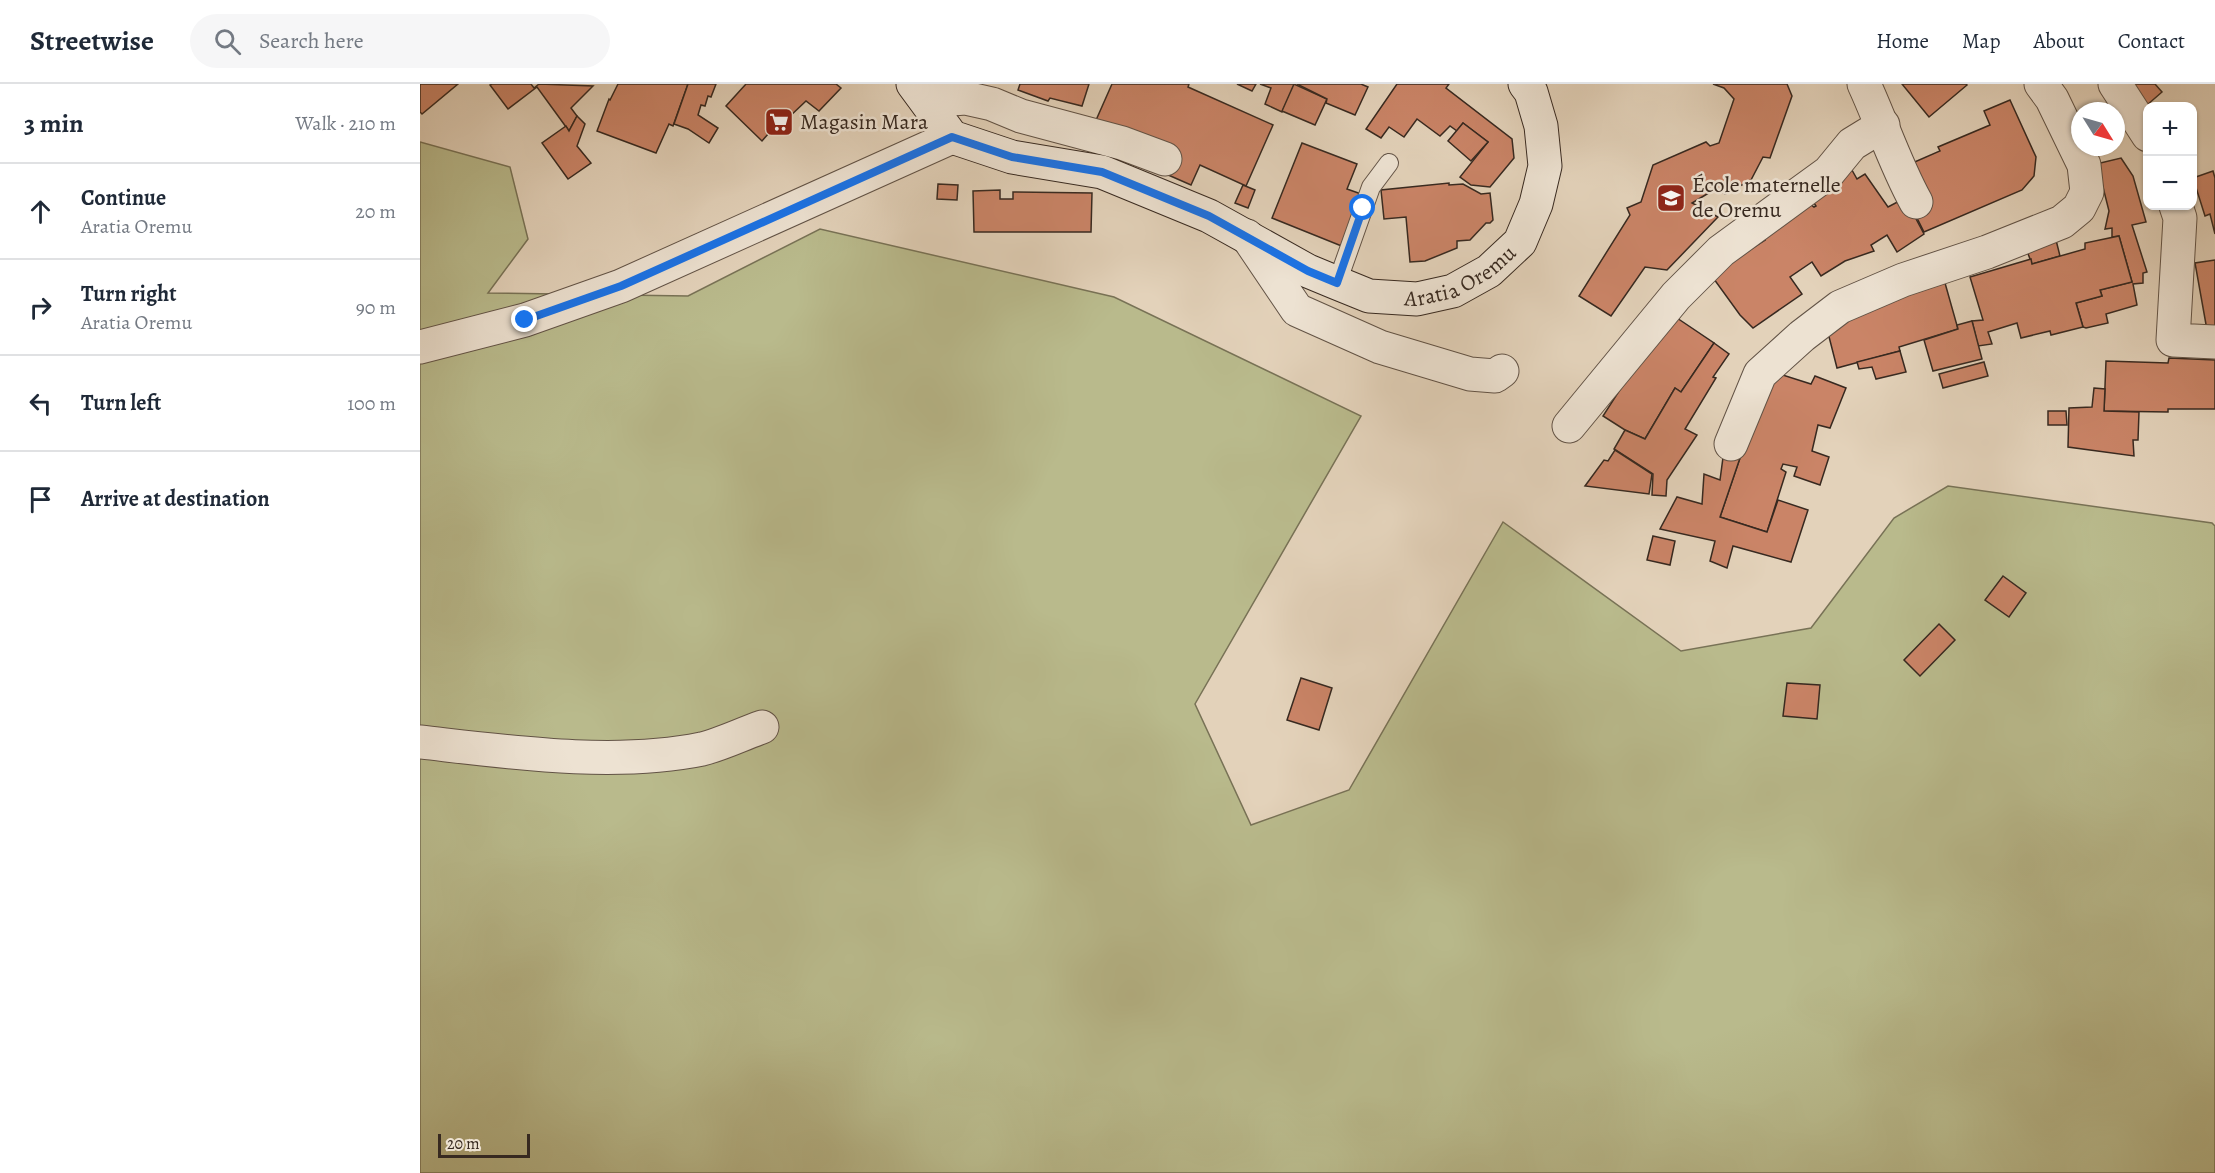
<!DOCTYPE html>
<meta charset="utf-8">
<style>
body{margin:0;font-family:Alegreya,serif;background:#f6f6f7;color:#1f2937}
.controls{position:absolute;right:18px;top:18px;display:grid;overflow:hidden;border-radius:12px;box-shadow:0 2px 4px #0004}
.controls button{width:54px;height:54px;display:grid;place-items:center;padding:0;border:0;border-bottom:2px solid #e0e1e3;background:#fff;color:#1f2937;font:30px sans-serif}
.compass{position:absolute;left:1651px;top:18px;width:54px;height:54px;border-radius:50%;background:#fff;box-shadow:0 2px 4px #0004;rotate:127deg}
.scale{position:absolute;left:18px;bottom:15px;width:92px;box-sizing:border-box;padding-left:6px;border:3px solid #372920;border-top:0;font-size:16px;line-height:21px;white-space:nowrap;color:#372920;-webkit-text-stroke:4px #ede2d2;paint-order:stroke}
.stop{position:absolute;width:18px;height:18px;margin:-14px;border:4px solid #1a73e8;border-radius:50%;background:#fff}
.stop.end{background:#1a73e8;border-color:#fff;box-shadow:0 2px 6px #0008}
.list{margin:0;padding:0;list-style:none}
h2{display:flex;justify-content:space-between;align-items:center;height:78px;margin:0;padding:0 24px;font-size:26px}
h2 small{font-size:20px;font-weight:400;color:#747a83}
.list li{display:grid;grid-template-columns:39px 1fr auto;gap:18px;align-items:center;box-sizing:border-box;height:96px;padding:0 24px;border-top:2px solid #e0e1e3}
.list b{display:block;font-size:22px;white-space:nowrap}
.list p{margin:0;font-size:20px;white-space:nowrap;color:#747a83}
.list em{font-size:20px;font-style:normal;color:#747a83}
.icon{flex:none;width:33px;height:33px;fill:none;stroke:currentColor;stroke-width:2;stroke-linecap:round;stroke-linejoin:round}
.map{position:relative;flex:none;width:1795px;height:1089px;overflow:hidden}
header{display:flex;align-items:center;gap:36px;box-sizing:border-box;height:84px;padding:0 30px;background:#fff;border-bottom:2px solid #e0e1e3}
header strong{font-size:28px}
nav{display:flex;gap:33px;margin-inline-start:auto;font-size:21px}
.search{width:420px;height:54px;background:#f6f6f7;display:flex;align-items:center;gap:15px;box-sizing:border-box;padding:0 21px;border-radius:33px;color:#747a83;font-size:22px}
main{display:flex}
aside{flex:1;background:#fff}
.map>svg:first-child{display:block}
</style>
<header>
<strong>Streetwise</strong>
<div class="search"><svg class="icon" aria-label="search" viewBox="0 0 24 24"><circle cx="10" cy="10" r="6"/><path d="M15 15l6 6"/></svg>Search here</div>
<nav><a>Home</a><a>Map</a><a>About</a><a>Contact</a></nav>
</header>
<main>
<aside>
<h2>3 min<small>Walk · 210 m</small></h2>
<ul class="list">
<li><svg class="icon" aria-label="ahead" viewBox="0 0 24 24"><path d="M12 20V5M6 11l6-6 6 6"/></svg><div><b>Continue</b><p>Aratia Oremu</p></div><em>20 m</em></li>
<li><svg class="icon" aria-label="right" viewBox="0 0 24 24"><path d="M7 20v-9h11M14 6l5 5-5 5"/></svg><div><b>Turn right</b><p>Aratia Oremu</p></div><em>90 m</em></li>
<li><svg class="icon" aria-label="left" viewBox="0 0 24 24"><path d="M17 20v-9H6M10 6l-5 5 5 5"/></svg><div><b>Turn left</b></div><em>100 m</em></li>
<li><svg class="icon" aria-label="arrive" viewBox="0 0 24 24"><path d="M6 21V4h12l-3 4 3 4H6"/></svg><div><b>Arrive at destination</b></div></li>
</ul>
</aside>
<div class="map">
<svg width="1795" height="1089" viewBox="0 0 1795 1089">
<rect width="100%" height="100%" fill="#e3d2ba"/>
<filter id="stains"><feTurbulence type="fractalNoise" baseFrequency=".00333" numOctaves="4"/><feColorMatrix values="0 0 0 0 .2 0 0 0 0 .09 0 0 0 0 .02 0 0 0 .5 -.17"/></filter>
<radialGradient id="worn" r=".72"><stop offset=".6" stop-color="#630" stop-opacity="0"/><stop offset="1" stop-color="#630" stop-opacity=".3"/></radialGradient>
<path fill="#b9ba8c" stroke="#787256" stroke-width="1.5" d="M0,58l90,25 18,72 -40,54 200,3 132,-67 294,68 247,119 -166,288 56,121 98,-35 154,-268 178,129 130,-23 83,-110 54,-32 264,37 3,3v647h-1795z"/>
<g fill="#ca8467" stroke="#372920" stroke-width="1.5">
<path d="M0,0h38l-36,30 -2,-2z"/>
<path d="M72,0h39l3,4 5,-4 54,2 -22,22 6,8 -8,15 -32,-44 -29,22 -18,-24z"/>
<path d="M198,0h70l-15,42 -4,-2 -13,29 -59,-22 12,-32 1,1z"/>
<path d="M268,0h28l-5,13 -3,-1 -3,10 -4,-1 -3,10 20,13 -9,15 -21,-14 -14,-5z"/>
<path d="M326,0h90l5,4 -22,23 -13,-10 -19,18 -3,-3 -22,25 -36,-35z"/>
<path d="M600,0h69l-7,22 -32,-8 -2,3 -30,-11z"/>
<path d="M692,0h77l-1,3 85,38 -27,61 -46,-21 -9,20 -25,-11 -73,-47z"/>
<path d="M817,0h19l-4,7z"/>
<path d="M840,0h35l-13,28 -17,-8 6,-16z"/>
<path d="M874,0l33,15 -12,26 -33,-14z"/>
<path d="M877,0h64l7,3 -13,28 -29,-12 1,-4z"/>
<path d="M977,0h52l-3,4 66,51 2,19 -24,29 -19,-2 -11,-8 28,-35 -25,-19 -6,8 -7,-5 -10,10 -23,-17 -13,18 -15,-10 -8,11 -15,-9z"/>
<path d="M1293,0h74l5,12 -22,62 -7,-1 -12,23 -26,14 -8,-6 -25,15 26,14 -51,53 -22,-3 -34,49 -32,-20 51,-81 -3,-7 14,-6 12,-37 53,-23 4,4 9,-3 15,-44 -10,-11z"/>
<path d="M1482,0h64l1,1 -38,32z"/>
<path d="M1708,0h27l7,8 -15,13z"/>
<path d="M1590,16l26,57 -2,19 -12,14 -98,42 -9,-18 -5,-50 30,-13 -2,-4 52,-22 -6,-14z"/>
<path d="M157,32l8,8 -8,22 14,17 -23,16 -26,-36 24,-17 3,5z"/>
<path d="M1043,39l25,19 -17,19 -23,-20z"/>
<path d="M882,59l55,21 -10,25 17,6 -20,52 -72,-29z"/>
<path d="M1701,74l12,18 13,46 -14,3 15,47 -4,1v10l-10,1 4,21 -31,9 2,9 -22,5 -3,-1 -7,-24 26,-7 -2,-6 32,-8 -13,-46 -7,1v-9l-7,1 4,-18 -8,-32 -9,-14z"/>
<path d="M1428,79l9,16 8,-5 23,33 17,-9 19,36 -27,18 -10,-17 -16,10 3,6 -29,10 -24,15 -9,-14 -22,15 12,17 -49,34 -13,-13 -29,-40 54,-35 -3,-3 48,-33 4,3 2,-1 -8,-12z"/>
<path d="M1793,87l2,7v56l-5,-20 -5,2 -12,-38z"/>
<path d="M1029,99v2l14,-1 18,10 9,-1 3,27 -3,3h-4l-16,17 -13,1v7l-32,13 -15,1 -4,-45 -22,2 -3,-29z"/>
<path d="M518,100l20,1 -1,15 -20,-1z"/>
<path d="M823,101l12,5 -7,18 -13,-5z"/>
<path d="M580,106v9h13v-7l79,1 -1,39h-117l-1,-41z"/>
<path d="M1635,152l5,20 -28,8 -7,-18z"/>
<path d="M1699,152l13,46 -32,8 2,6 -26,7 7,24 -32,8 -1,-4 -29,7 -4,-15 -29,9 4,12 -14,2 -6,-25 11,-1 -13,-43 61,-18 1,5 53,-15v-6z"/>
<path d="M1795,176v68l-8,2 -12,-67z"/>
<path d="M1525,199l13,46 -59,18 1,4 -63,17 -12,-47z"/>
<path d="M1254,232l40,27 -33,49 -6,-4 -30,51 -20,-9 -22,-14 34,-53z"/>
<path d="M1552,237l10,38 -49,12 -9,-31 34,-11 -1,-4z"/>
<path d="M1294,259l15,11 -16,23 3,1 -31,51 12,6 -30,45 -1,16 -14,-1 1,-21 -39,-25 11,-19 20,9 30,-51 6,4z"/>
<path d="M1480,267l6,21 -30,7 -4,-12 -13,2 -2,-7z"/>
<path d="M1749,274l46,2v49h-47v3l-64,-1 2,-50 62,2z"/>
<path d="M1564,278l4,14 -45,12 -4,-14z"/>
<path d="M1350,287l41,13 4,-8 31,12 -16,40 -12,-3 -6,26 17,6 -9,28 -26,-9 3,-9 -14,-3 -2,5 5,3 -19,60 -47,-15 20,-59 -5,-1z"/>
<path d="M1674,304l11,1 -1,22 35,1 -1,28h-5l1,16 -66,-9 1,-39 23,-1z"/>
<path d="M1628,327h18l1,14h-19z"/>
<path d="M1195,366l37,24 -3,20 -64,-8 19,-26 4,1z"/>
<path d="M1304,366l16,8 -20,59 47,15 11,-32 30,10 -17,52 -58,-16 -6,22 -17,-7 5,-20 -55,-12 17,-32 25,7 2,-30 16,6z"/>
<path d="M1233,452l22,5 -5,24 -23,-5z"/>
<path d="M1583,492l23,17 -17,24 -24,-17z"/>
<path d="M1519,540l16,16 -35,36 -16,-16z"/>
<path d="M881,594l31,10 -13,42 -32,-10z"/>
<path d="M1367,599l33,2 -3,34 -34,-3z"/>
</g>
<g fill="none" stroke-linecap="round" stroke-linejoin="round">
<g stroke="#625346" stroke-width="20">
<path id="service" d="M917,199l34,-96 18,-24"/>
</g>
<g stroke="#625346" stroke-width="35">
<g id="minor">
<path d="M1444,0c18,39 31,80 52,118"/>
<path d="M1695,0l33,51"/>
<path d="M507,17l38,-3 27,6 29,12 101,27 43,16"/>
<path d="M1756,122l4,12 -7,122 42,2"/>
<path d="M827,152l50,74 83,37 90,27 25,2 7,-5"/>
<path d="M0,263l105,-27 96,-34 331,-149"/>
<path d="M1149,342l107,-130 45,-45 108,-79 23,-28 31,-19"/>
<path d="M1311,360l29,-70 42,-38 38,-29 63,-27 84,-28 75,-30 17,-14 8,-16 -3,-27 -32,-66 -11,-15"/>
<path d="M0,658c89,10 194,25 282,7 20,-5 40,-15 60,-22"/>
</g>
</g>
<g stroke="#372920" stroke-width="35">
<g id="secondary">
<path id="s1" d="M493,0l39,53 60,20 90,15 107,44 99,55 29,12 32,13 48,3 36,-8 36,-20 31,-29 16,-38 9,-38 -4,-40 -10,-34 -6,-8"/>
</g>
</g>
<use href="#service" stroke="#ede2d2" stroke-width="18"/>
<use href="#minor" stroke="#ede2d2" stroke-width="33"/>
<use href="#secondary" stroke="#ede2d2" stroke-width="33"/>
</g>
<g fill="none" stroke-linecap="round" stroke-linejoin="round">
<path stroke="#1a73e8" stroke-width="8" d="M105,236l96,-34 331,-149 60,20 90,15 107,44 99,55 29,12 26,-75"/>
</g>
<defs>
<g id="supermarket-square" transform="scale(1.5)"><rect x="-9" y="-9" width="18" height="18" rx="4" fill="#8f2418" stroke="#ede2d2"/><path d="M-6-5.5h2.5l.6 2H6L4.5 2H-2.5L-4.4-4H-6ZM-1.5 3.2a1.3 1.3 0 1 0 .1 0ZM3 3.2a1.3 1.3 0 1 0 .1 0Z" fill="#fff"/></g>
<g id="school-square" transform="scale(1.5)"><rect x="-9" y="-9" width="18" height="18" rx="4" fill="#8f2418" stroke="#ede2d2"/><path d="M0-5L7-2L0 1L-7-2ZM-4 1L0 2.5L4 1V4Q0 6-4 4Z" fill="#fff"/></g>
</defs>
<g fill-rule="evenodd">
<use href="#supermarket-square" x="359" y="38"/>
<use href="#school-square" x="1251" y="114"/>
</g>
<g text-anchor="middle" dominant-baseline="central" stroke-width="5" stroke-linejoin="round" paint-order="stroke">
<g font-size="22" fill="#372920" stroke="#ede2d2" text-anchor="start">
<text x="380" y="38">Magasin Mara</text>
<text x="1272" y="101">École maternelle<tspan x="1272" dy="25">de Oremu</tspan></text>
</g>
<g font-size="22" fill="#372920" stroke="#ede2d2">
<text stroke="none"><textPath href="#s1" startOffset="612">Aratia Oremu</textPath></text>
</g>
</g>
<rect width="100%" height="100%" filter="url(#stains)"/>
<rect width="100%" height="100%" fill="url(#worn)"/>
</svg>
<div class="controls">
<button>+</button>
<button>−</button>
</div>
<svg class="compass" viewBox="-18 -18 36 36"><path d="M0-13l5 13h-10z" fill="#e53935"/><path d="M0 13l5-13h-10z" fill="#747a83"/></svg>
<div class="scale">20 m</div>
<div class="stop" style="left:943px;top:124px"></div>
<div class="stop end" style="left:105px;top:236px"></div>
</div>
</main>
